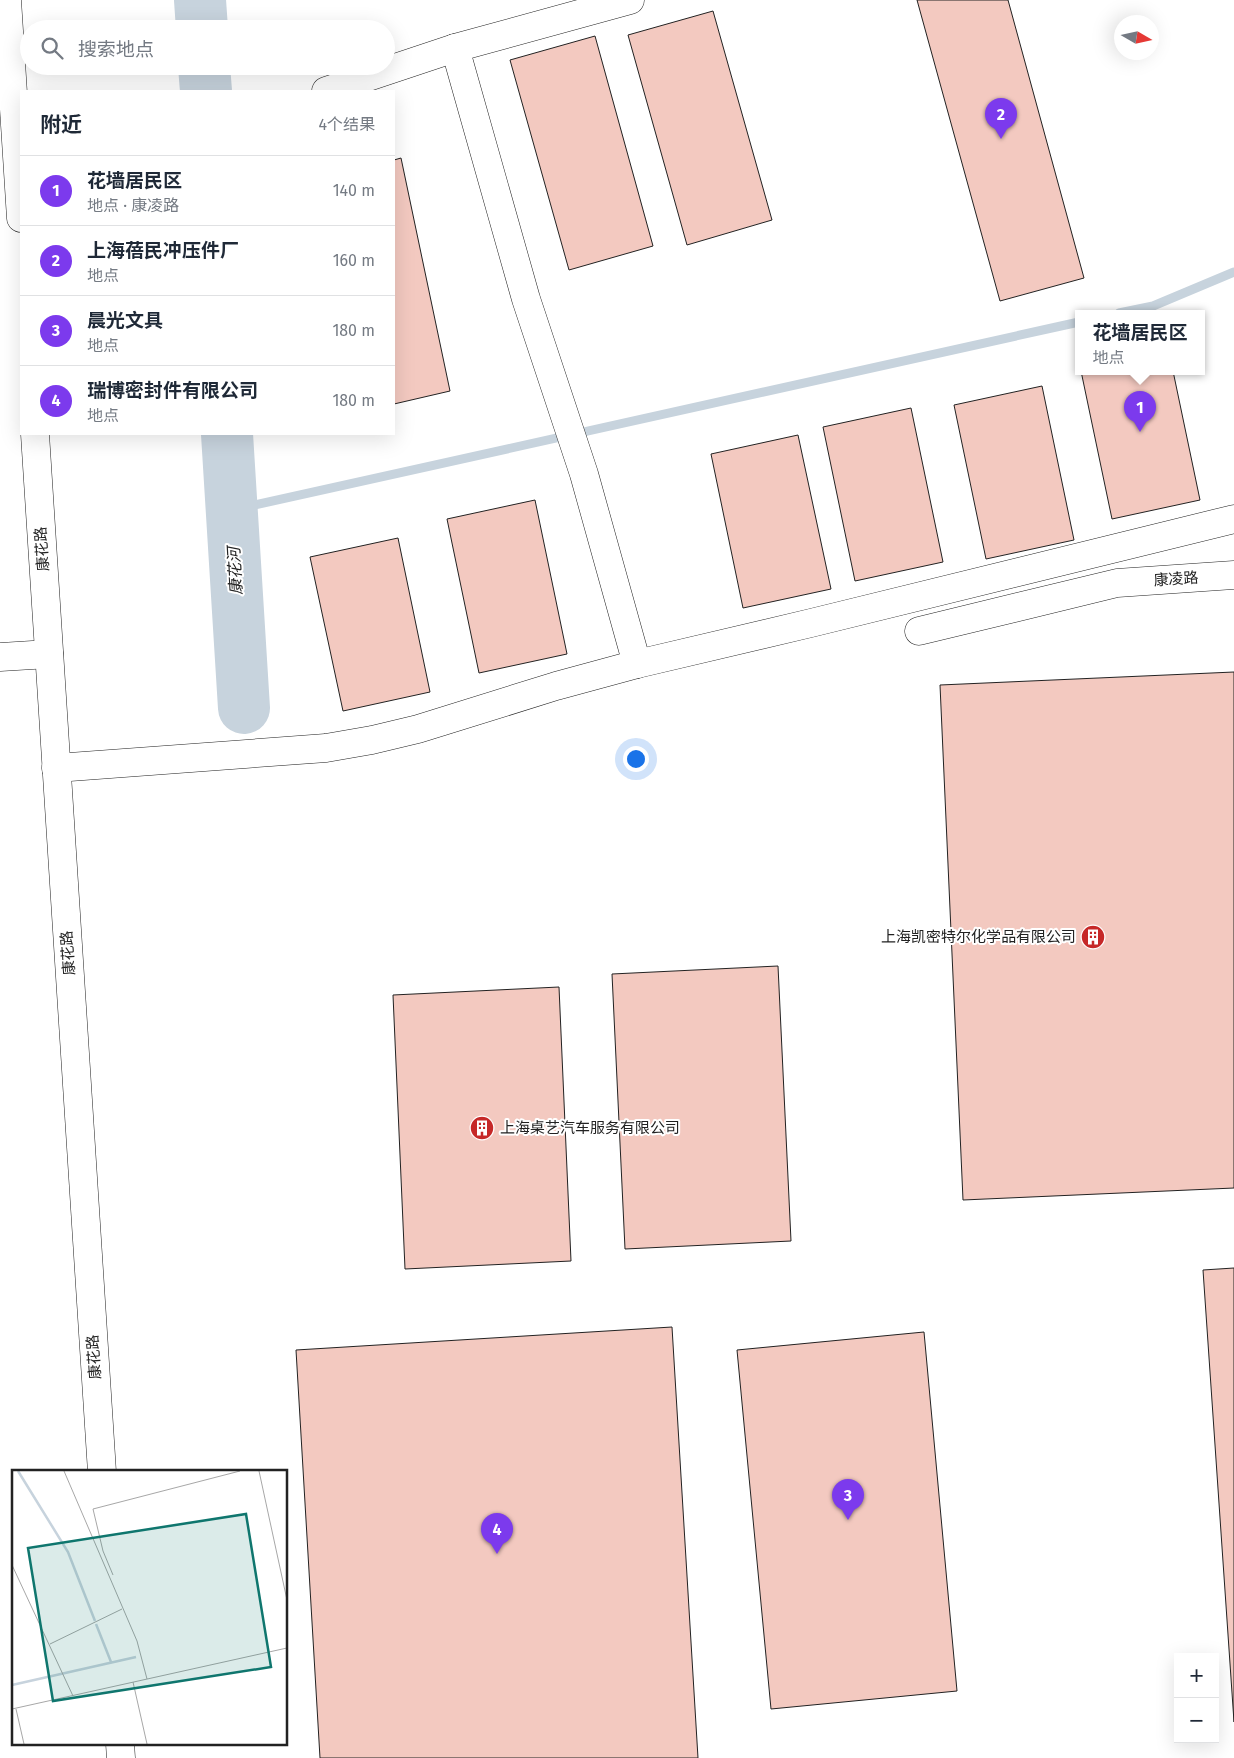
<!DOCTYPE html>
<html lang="zh">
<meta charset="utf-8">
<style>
body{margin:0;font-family:"Fira Sans","Noto Sans SC",sans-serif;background:#f2f2f3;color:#1f2937}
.controls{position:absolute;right:15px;bottom:15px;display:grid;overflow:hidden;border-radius:0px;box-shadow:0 5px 20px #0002}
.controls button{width:45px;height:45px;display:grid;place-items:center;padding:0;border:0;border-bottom:1px solid #e0e1e3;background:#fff;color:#1f2937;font:25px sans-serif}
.compass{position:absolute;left:1114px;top:15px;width:45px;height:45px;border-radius:50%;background:#fff;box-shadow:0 5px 20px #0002;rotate:99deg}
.you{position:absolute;left:635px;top:758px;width:18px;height:18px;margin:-12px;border:4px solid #fff;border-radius:50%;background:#1a73e8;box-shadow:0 0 0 8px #1a73e833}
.badge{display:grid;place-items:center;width:32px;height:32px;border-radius:50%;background:#7c3aed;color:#fff;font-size:16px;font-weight:700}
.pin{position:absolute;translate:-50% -41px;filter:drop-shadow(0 1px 2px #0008)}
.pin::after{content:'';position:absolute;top:26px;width:18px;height:15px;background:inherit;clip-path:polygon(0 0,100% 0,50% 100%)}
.popup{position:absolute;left:1075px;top:310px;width:130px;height:65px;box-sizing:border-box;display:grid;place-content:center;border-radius:0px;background:#fff;filter:drop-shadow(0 1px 4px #0005);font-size:16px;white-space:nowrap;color:#747a83}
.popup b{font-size:19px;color:#1f2937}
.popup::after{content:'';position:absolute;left:50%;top:100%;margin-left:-10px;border:10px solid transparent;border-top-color:#fff}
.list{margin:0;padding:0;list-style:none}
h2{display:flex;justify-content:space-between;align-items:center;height:65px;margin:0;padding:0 20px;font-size:21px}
h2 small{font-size:16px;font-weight:400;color:#747a83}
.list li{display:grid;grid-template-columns:32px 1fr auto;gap:15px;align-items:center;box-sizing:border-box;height:70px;padding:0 20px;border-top:1px solid #e0e1e3}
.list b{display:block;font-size:19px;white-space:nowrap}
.list p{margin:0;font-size:16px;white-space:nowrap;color:#747a83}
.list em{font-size:16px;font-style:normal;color:#747a83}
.icon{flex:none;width:28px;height:28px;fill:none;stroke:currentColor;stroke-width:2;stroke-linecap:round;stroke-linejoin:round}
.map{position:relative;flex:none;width:1234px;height:1758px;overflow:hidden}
.search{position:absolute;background:#fff;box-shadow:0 5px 20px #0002;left:20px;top:20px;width:375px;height:55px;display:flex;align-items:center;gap:12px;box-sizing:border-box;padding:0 18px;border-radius:28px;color:#747a83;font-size:19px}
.panel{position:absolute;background:#fff;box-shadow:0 5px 20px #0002;left:20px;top:90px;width:375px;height:345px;border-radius:0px}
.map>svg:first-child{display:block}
</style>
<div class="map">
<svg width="1234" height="1758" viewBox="0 0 1234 1758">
<rect width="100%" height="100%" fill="#fff"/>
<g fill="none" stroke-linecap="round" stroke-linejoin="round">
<g stroke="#c7d3dd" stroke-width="9">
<path d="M1119,313l34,-7 81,-34"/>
<path d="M232,510l847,-188"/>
</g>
<g stroke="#c7d3dd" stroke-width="52">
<path d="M200,0l2,29"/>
<path d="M204,66l2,25"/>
<path d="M227,434l17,274"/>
</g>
</g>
<g fill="#f3c9c0" stroke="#222">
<path d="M917,0h91l76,278 -84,23z"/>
<path d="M713,11l59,209 -85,25 -59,-210z"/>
<path d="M595,36l58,210 -84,24 -59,-210z"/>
<path d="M401,158l49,233 -56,13v-244z"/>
<path d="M1081,371h92l27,129 -88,19z"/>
<path d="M1042,386l32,154 -88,19 -32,-154z"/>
<path d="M911,408l32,154 -88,19 -32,-154z"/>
<path d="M798,435l33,154 -88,19 -32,-154z"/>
<path d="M535,500l32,154 -88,19 -32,-154z"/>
<path d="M398,538l32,154 -87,19 -33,-154z"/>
<path d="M1234,672v516l-271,12 -23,-515z"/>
<path d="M778,966l13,275 -166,8 -13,-275z"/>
<path d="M559,987l12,274 -166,8 -12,-274z"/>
<path d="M1234,1268v454l-31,-452z"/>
<path d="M672,1327l26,431h-378l-24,-408z"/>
<path d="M924,1332l33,359 -186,18 -34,-359z"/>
</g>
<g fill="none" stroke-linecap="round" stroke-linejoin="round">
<g stroke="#222" stroke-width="29">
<g id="minor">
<path d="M7,0l14,218"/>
<path d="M455,48l71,251 58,175 53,190"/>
<path d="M326,91l129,-43 175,-48"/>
<path d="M35,434l67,1038"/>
<path d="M919,631l198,-48 117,-8"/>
<path d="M0,657l49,-3"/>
<path d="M56,768l270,-20 46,-8 46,-11 138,-43 81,-22 174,-41 423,-104"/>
<path d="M120,1744l1,14"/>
</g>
</g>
<use href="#minor" stroke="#fff" stroke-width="28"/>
</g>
<defs>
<g id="building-disc" transform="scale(1.25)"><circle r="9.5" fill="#c62828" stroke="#fff"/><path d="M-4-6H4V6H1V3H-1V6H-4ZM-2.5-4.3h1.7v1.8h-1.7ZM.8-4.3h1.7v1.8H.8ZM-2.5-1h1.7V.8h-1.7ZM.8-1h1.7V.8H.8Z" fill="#fff"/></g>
</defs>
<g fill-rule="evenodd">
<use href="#building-disc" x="1093" y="937"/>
<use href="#building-disc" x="482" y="1128"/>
</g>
<g text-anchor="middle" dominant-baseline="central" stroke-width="4" stroke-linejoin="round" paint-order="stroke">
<g font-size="15" fill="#222" stroke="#fff">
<text transform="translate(42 549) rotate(-94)">康花路</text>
<text transform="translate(1176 579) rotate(-4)">康凌路</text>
<text transform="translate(68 953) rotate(-94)">康花路</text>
<text transform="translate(94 1357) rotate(-94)">康花路</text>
</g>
<g font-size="15" fill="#222" stroke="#fff" text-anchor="end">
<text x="1076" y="937">上海凯密特尔化学品有限公司</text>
<text x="500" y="1128" text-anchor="start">上海桌艺汽车服务有限公司</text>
</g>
<g font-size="16" font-style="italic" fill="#222" stroke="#fff">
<text transform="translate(235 571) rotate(-93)">康花河</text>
</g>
</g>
<g transform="translate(12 1470)">
<rect width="275" height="275" fill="#fff"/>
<path fill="none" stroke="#c7d3dd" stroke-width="2.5" d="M6,1l50,81 27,69M84,154l15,38M0,215l124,-28"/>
<path fill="none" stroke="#a7a7a7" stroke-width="1" d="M52,1l73,170 10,38M247,1l28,129M0,95l61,131M101,105l-10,-24 -10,-42 147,-38M38,174l72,-35M121,212l14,62M0,239l275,-61M4,239l8,35"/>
<path fill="#0f766e" fill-opacity="0.15" stroke="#0f766e" stroke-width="2.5" d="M234,44l25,153 -218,34 -25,-153z"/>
<rect width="275" height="275" fill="none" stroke="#222" stroke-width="2.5"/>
</g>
</svg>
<div class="controls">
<button>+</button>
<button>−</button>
</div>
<svg class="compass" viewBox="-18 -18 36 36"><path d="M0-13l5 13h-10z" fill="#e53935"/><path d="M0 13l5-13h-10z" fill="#747a83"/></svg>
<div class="you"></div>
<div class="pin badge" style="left:1140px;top:432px">1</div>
<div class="popup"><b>花墙居民区</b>地点</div>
<div class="pin badge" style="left:1001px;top:139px">2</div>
<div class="pin badge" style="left:848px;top:1520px">3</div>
<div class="pin badge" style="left:497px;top:1554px">4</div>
<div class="search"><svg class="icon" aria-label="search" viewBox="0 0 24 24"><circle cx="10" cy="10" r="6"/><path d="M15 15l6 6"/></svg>搜索地点</div>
<section class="panel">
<h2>附近<small>4个结果</small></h2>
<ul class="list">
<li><span class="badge">1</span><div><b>花墙居民区</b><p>地点 · 康凌路</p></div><em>140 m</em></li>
<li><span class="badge">2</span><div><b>上海蓓民冲压件厂</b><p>地点</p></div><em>160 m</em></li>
<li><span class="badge">3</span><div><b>晨光文具</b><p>地点</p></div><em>180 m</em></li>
<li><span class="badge">4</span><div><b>瑞博密封件有限公司</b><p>地点</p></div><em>180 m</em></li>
</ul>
</section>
</div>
